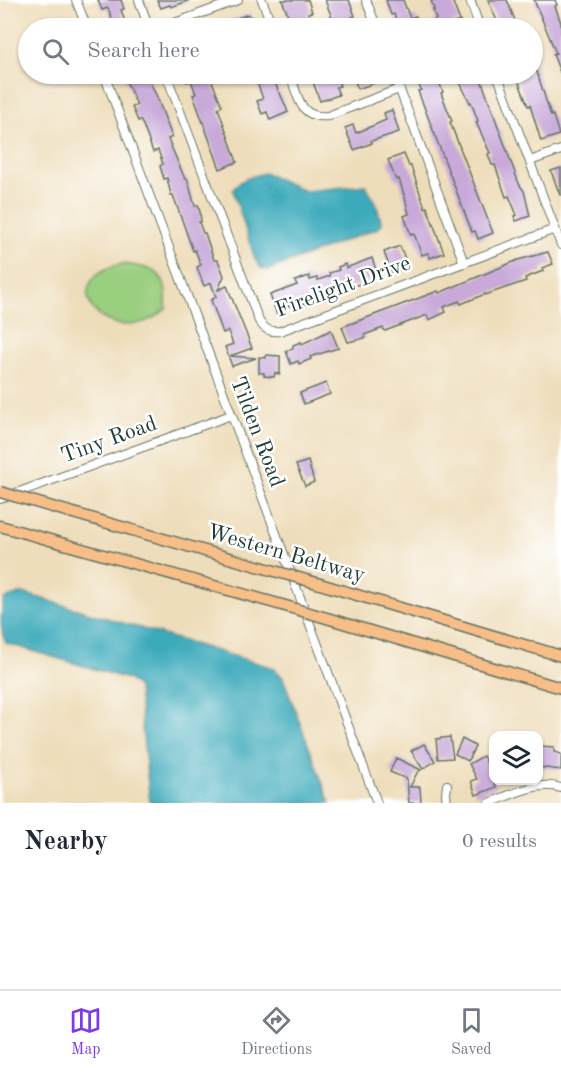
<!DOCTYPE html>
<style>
body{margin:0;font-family:"Old Standard TT",serif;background:#f6f6f7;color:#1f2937}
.controls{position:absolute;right:18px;bottom:18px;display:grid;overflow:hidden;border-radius:12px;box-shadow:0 2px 4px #0004}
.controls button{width:54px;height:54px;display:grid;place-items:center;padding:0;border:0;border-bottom:2px solid #e0e1e3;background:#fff;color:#1f2937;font:30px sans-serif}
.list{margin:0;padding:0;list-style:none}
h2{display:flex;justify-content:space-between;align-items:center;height:78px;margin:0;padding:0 24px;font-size:26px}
h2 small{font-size:20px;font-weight:400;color:#747a83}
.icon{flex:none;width:33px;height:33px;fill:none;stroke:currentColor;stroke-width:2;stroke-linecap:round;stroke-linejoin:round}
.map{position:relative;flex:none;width:561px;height:803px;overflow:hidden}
.search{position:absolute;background:#fff;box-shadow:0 2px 4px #0004;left:18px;right:18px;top:18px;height:66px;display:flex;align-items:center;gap:15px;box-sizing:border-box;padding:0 21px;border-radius:33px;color:#747a83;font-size:22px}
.sheet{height:186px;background:#fff}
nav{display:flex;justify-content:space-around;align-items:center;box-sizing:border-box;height:84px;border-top:2px solid #e0e1e3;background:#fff;font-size:16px;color:#747a83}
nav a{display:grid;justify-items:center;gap:3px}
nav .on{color:#7c3aed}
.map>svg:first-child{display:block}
</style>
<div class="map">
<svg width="561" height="803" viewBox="0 0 561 803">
<rect width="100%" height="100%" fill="#fff"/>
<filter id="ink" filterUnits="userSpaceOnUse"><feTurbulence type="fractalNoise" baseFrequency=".0167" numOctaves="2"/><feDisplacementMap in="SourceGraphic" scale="12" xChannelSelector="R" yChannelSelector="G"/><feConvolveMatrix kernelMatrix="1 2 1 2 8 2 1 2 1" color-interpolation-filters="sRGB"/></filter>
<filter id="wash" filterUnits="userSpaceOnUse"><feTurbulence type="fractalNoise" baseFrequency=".008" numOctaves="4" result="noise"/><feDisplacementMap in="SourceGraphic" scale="24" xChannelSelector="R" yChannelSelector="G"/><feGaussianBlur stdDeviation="1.35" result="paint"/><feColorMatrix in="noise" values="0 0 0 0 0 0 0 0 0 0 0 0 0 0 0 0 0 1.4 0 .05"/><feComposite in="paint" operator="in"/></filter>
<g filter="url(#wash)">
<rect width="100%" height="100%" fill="#eeddba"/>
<path fill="#9bcf80" stroke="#5d865a" stroke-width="1.5" d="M122,264c34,4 47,8 44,45 -59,49 -117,-30 -44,-45z"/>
<g fill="#3caabb" stroke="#2e7478" stroke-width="1.5">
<path d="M265,173l40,18 61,-6 10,19 6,20 -4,4 -110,42 -7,-2 -6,-9 -22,-69c6,-11 21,-14 32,-17z"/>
<path d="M23,593l251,75 9,10 47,125h-180l-12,-115 -10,-9 -122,-36c-6,-12 -6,-30 -2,-44z"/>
</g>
<g id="blocks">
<g fill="#c8a9d9">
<path d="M98,0h23l3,9 -3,1 6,18h-18l-2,-4 6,-2 -5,-14 -6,2z"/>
<path d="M157,0h31v1l-17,6 -1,-2 -9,3z"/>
<path d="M282,0h26l4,12 -4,1 5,15h-20z"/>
<path d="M325,0h24l6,16 -3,1 5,11h-21z"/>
<path d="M386,0h17l7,18 6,-2 4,12h-21l-5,-14 -3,1z"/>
<path d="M431,0h21l8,21 -23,7 -3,-8 2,-1 -3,-9h1z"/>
<path d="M488,0h19l11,28h-18z"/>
<path d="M534,0h21l2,5 -2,1 6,17v52l-8,-21 3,-1z"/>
<path d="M249,14l4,10 -3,1 2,3h-24l-2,-6z"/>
<path d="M533,60l18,56 2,-1 6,20 -18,6 -11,-36 -2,1 -10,-26 2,-1 -2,-5h14z"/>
<path d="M139,74h6l1,4h2l9,19 15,40 -4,2 17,40 2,-1 8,28 3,-1 2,7 1,10h-2l4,11h2l9,27h4l6,16 -6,14 9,-4 25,62 -22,8 26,2 -24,8 -7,-19 8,-3 -5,-13 -5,2 -12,-33 5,-3 -5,-14 -7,3 -7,-19 4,-2 -6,-15 -2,1 -20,-56h-2l-4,-17 -3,1 -4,-13 3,-2 -5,-14 -5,2 -10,-27 -3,-5 -2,1 -6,-14 5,-2 -12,-26z"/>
<path d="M184,74h25l13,32 -4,2 19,54 -17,7 -27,-74 3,-1 -5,-14 -4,2z"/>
<path d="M254,74h18l7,19h1l8,19 -18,8 -3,-8 -5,2 -5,-13 6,-2z"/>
<path d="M310,74h25l5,12 -4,1 3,8 -19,6z"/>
<path d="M352,74h17l1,2 6,-2 3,7 -21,8z"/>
<path d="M433,74h3l7,18 -2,1 11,28 -2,1 43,111 -15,6 -3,-8 -3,1 -54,-141 3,-1 -4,-10z"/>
<path d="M456,74h23l40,110 5,7 6,25 -14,5 -2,-5 3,-1 -8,-19 -3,1 -11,-32h-3l-4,-11 2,-1 -14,-31 2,-1 -7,-19 -1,1z"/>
<path d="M392,110l7,22 -28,9 1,2 -18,7 -9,-22 8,-3 3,8 30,-13 -2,-7z"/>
<path d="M404,154l5,12h2l14,42 2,-1 17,46 -14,5 -2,-5 -6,2 -8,-21 -3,1 -7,-19 5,-2 -4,-16 -6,-19 -3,1 -8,-20z"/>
<path d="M561,168v27h-1l-9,-24z"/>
<path d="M400,246l8,20 -17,6 -7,-20z"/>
<path d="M548,252l5,12 -11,4 1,3 -18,7 1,3 -41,14v-1l-24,10 -2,-3 -15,6 2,5 -17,8 -2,-5 -42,16 -2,-3 -19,7 1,3 -17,4 -6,-15 96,-36 1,2 79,-33z"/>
<path d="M372,258l6,18 -33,14 -1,-4 -31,12 1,3 -10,4 -2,-4 -19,7 1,4 -7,3 -7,-20 27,-10 -2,-4 14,-5 1,4 7,-2 1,2 12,-4 -1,-3 10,-3 -1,-3 7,-3 1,4z"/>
<path d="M331,330l7,18 -28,9 1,2 -12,5 -1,-3 -7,3 -5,-13 7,-3v-3l8,-3 1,2z"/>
<path d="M266,355l14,1v18l-5,-1 -1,4 -10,-1v-3h-5v-16l7,1z"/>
<path d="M326,383l4,11 -26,10 -4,-11z"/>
<path d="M308,461l6,21 -9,4 -9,-21z"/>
<path d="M450,737l3,21 -15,1 -2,-20z"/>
<path d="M462,739l13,7 -7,15 -13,-7z"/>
<path d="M424,744l11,17 -12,8 -12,-18z"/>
<path d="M540,746l14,1v5l7,2v16l-22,-3z"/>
<path d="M483,756l7,13 6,18 -20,8 -5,-14 6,-2 -8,-15z"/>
<path d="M396,758l25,12 -4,3 -7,14h10l1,16h-12l-2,-24 -17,-7z"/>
</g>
</g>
</g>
<g filter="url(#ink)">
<use href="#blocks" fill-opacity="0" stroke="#677563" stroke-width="1.5"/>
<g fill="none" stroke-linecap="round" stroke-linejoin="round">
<g stroke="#677563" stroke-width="10">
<g id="minor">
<path d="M76,0l11,28"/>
<path d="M139,0l10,28"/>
<path d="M262,0l11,28"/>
<path d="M366,0l11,28"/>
<path d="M470,0l10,28"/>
<path d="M161,28l77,-28"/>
<path d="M104,74l273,729"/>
<path d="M166,74l93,247c6,9 11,11 21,10l275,-102"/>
<path d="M290,74c8,22 9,45 38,42l71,-27"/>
<path d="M394,74l70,189"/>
<path d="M497,74l64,171"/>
<path d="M530,161l31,-11"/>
<path d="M0,499l231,-84"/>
<path d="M447,785l-1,9 1,9"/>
<path d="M489,803c22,-8 49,-23 72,-15"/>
</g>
</g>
<g stroke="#677563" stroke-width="13">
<g id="highway">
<path d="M28,500l243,70"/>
<path d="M0,526l282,79"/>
<path d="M320,584l241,72"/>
<path d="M330,619l231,69"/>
</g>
</g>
<use href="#minor" stroke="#fff" stroke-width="8"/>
<use href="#highway" stroke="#f7be88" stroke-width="10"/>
<g stroke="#677563" stroke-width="13" stroke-linecap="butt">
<g id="highway-bridge">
<path d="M0,492l28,8"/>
<path d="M271,570l49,14"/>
<path d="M282,605l48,14"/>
</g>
</g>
<use href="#highway-bridge" stroke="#f7be88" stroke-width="10"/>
</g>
</g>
<g text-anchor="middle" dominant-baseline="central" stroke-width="5" stroke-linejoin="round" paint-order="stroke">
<g font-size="22" fill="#1f3d34" stroke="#fff">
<text transform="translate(343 287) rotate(-20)">Firelight Drive</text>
<text transform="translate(257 432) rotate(69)">Tilden Road</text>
<text transform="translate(109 440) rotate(-20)">Tiny Road</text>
<text transform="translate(286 554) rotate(16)">Western Beltway</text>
</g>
</g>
</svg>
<div class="controls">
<button><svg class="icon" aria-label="layers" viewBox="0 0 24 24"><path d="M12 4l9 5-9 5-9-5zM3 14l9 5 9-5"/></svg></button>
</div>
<div class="search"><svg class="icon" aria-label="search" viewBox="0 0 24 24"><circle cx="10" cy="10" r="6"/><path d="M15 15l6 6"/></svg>Search here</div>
</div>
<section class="sheet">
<h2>Nearby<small>0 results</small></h2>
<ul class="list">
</ul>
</section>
<nav>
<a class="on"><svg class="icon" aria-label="map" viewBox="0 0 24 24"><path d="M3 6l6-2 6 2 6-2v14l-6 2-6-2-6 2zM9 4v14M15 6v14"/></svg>Map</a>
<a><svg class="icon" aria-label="directions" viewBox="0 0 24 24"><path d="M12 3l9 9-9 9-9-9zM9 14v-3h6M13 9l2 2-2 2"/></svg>Directions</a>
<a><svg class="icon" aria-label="saved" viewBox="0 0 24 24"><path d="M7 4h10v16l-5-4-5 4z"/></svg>Saved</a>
</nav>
